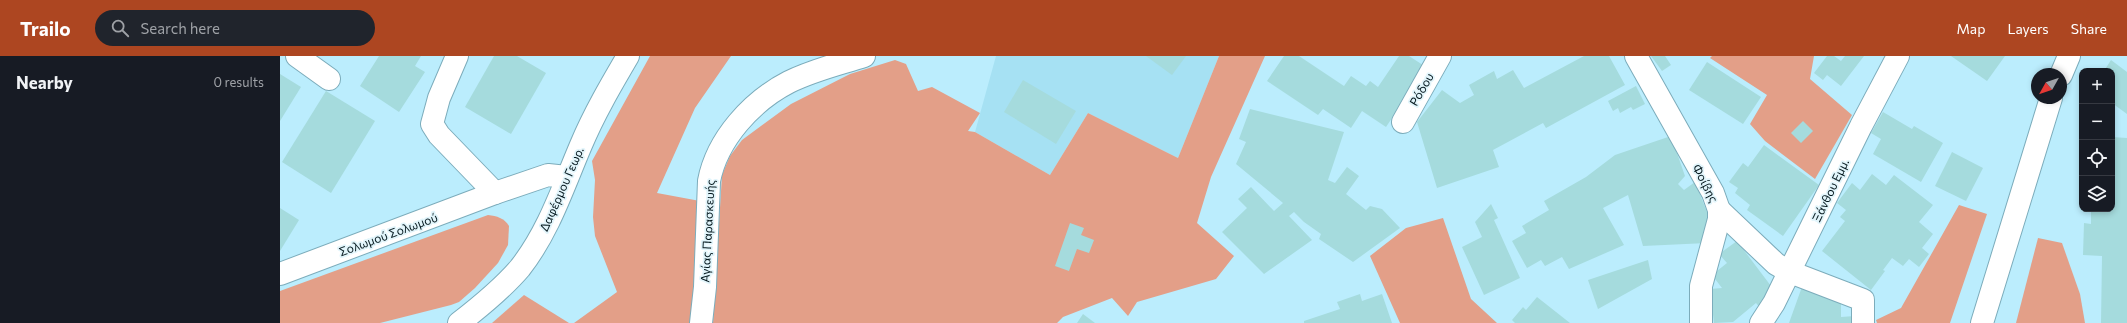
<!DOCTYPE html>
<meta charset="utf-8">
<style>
body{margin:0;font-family:Commissioner,sans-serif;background:#20242c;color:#f1f3f6}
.controls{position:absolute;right:12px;top:12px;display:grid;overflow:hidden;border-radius:8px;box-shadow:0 2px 6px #0003}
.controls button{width:36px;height:36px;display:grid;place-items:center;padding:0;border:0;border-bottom:1px solid #363941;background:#171b24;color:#f1f3f6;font:20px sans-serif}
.compass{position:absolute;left:1751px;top:12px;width:36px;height:36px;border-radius:50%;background:#171b24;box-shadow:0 2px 6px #0003;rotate:230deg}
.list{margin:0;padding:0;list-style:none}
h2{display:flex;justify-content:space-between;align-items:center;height:52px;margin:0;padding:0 16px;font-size:17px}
h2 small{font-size:13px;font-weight:400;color:#9ea1a6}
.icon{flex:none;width:22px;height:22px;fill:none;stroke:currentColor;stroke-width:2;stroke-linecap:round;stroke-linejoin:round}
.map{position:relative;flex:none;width:1847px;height:267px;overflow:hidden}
header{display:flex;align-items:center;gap:24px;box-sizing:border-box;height:56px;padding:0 20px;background:#ad4621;color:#fff}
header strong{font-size:19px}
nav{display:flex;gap:22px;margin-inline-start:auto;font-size:14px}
.search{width:280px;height:36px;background:#20242c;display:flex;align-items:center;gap:10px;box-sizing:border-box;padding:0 14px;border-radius:22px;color:#9ea1a6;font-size:15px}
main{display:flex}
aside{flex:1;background:#171b24}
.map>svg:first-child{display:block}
</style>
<header>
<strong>Trailo</strong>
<div class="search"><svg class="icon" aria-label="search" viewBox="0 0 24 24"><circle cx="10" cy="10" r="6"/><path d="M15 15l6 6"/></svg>Search here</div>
<nav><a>Map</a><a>Layers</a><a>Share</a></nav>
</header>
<main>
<aside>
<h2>Nearby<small>0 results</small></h2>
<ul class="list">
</ul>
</aside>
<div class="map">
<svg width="1847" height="267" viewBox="0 0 1847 267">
<rect width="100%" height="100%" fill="#bbedfd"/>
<path fill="#a6e1f3" d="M716,0h223l-41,102 -90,-45 -38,62 -75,-43z"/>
<g fill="#e39f88">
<path d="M370,0h81l-36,52 -38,85 43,8 -7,122h-119l43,-31 -22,-56 -2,-19 2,-37 -3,-19z"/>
<path d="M939,0h46l-54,121 -14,46 37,33 -18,23 -79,23 -9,14 -16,-18 -49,19 -6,6h-344l9,-148 8,-19 12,-16 49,-36 59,-30 45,-14 11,4 12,27 14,-4 48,26 -12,18 7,1 75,43 38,-62 90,45z"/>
<path d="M1432,0h102l-4,23 42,36 -37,64 -50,-38 -15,-17 17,-29 -57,-37z"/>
<path d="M1679,149l28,9 -37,109h-73l-1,-3 25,-12z"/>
<path d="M208,159c9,1 16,3 21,11l-1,19 -10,18 -23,25 -16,14 -8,3 -71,18h-100v-32z"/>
<path d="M1163,162l28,81 26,24h-97l-30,-67 36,-28z"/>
<path d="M1758,182l24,5 18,51 5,29h-69z"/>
<path d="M244,239l45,28h-77z"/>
</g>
<g fill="#a5dbdd">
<path d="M99,0h42l-6,10 10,6 -26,40 -39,-26z"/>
<path d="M214,0h23l29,17 -35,61 -46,-27z"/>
<path d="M866,0h40l-14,19z"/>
<path d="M1004,0h15l45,30 7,-10 15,10 4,-5 8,6 21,-31h10l17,11 -40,60 -24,-16 -11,17 -28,-19 -5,6 -51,-34z"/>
<path d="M1304,0h25l16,29 -79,43 -3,-5 -50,27 6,17 -62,21 -20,-66 25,-32 18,13 14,-8 -5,-10 25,-14 3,8 16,-9 11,18z"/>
<path d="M1371,0h14l6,9 -9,6z"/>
<path d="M1547,0h7l7,5 4,-5h19l-23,30 -14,-11 -4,5 -9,-7z"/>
<path d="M1671,0h54l-18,25z"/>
<path d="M1831,4l16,12v42l-15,-11v-32h-8z"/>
<path d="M1427,6l54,35 -18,27 -54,-34z"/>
<path d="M0,18l21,13 -21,34z"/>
<path d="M743,24l53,31 -20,33 -52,-32z"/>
<path d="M1356,30l9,18 -12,6 -2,-3 -11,6 -2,-5 -5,3 -5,-10z"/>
<path d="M46,35l49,30 -44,72 -49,-31z"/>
<path d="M970,53l94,23 -16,48 7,3 12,-16 12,9 -13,18 20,16 4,-4 12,3 18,19 -47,34 -34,-23 2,-5 -17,-12 -10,-10 -5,4 23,24 -48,34 -42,-42 25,-24 -9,-9 13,-12 23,24 9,-8 -47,-39 10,-22 -7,-3z"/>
<path d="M1603,56l29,17 2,-3 29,17 -22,39 -48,-28 8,-15 -10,-6z"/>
<path d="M1523,65l10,10 -12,12 -10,-10z"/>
<path d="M1391,80l14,40 -7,8 6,6 11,-8 12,30v31l-64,3 -15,-51 -25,13 21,37 -55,24 -7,-12 -17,9 -4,-6 -14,8 -15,-27 14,-8 -4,-7 27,-16 -5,-9 42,-24 29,-22z"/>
<path d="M1832,81l15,1v185h-26l1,-67 -19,-1 1,-32 7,1v-15h21z"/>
<path d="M1484,89l55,40 -36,51 -36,-26 3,-5 -15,-12 3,-5 -9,-6 14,-19 5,4z"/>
<path d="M1672,96l31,16 -17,33 -31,-15z"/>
<path d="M1592,118l14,11 8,-10 39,30 -14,17 14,12 -11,14 7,6 -10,13 -10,-8 -6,7 -11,-8 -9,12 2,1 -14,19 -49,-39 23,-30 -5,-4 6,-7 -9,-7 15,-20 8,7z"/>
<path d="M1211,148l7,14 -4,2 26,58 -36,17 -22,-48 20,-10 -7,-15z"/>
<path d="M0,152l19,12 -19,31z"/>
<path d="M790,167l14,5 -3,7 13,5 -5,13 -12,-4 -8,22 -14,-5z"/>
<path d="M1457,185l37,49 -13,19 -5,-6 -23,19 -19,1 -4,-34 12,-1 -10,-13 15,-12 -8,-9z"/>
<path d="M1368,204l4,19 -54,30 -10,-29z"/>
<path d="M1523,228l38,14v19l14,-1 -1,7h-65z"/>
<path d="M1080,238l2,7 20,-7 10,29h-88v-2l36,-12 -3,-7z"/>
<path d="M1257,241l33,26h-55l-3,-3 11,-13 3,3z"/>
<path d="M803,258l12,9h-18z"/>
</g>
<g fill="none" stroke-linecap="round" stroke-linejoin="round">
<g stroke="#7cacbb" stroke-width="24">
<g id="minor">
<path d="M17,0l32,23"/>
<path d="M1356,0l77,137 6,17v9l-18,67v37"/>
<path d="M1781,19l8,-19"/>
<path d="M1123,66l37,-66"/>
<path d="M215,137l53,-18 19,2"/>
<path d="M1439,154l57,54 14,8 73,28v23"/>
<path d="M0,218l215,-81 -56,-58 -7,-11 7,-26 18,-42"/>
<path d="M179,267c22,-17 43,-34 61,-55 29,-37 43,-81 61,-123 13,-31 30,-60 47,-89"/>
<path d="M421,267l4,-36 4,-106c8,-42 43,-80 80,-99 24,-12 50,-18 75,-26"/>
<path d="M1481,267l13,-20 87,-177 37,-70"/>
<path d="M1702,267l69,-225"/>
</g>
</g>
<use href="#minor" stroke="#fff" stroke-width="22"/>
</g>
<g text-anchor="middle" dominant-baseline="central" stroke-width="3.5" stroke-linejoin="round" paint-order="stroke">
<g font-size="12" fill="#04171d" stroke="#e2f5fb">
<text transform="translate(1141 33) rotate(-60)">Ρόδου</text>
<text transform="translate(1426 127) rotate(63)">Φοίβης</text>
<text transform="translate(281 133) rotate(-66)">Δαφέρμου Γεωρ.</text>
<text transform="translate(1550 134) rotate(-64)">Ξάνθου Εμμ.</text>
<text transform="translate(427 175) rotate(-87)">Αγίας Παρασκευής</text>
<text transform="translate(108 178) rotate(-20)">Σολωμού Σολωμού</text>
</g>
</g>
</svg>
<div class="controls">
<button>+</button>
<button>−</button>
<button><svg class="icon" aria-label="locate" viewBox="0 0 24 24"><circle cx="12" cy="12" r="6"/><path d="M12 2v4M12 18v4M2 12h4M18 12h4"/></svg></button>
<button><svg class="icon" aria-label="layers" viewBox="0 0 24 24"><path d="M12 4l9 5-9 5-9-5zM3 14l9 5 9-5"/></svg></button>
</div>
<svg class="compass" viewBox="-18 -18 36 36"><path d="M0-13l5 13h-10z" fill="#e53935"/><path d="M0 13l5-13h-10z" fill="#9ea1a6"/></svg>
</div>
</main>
